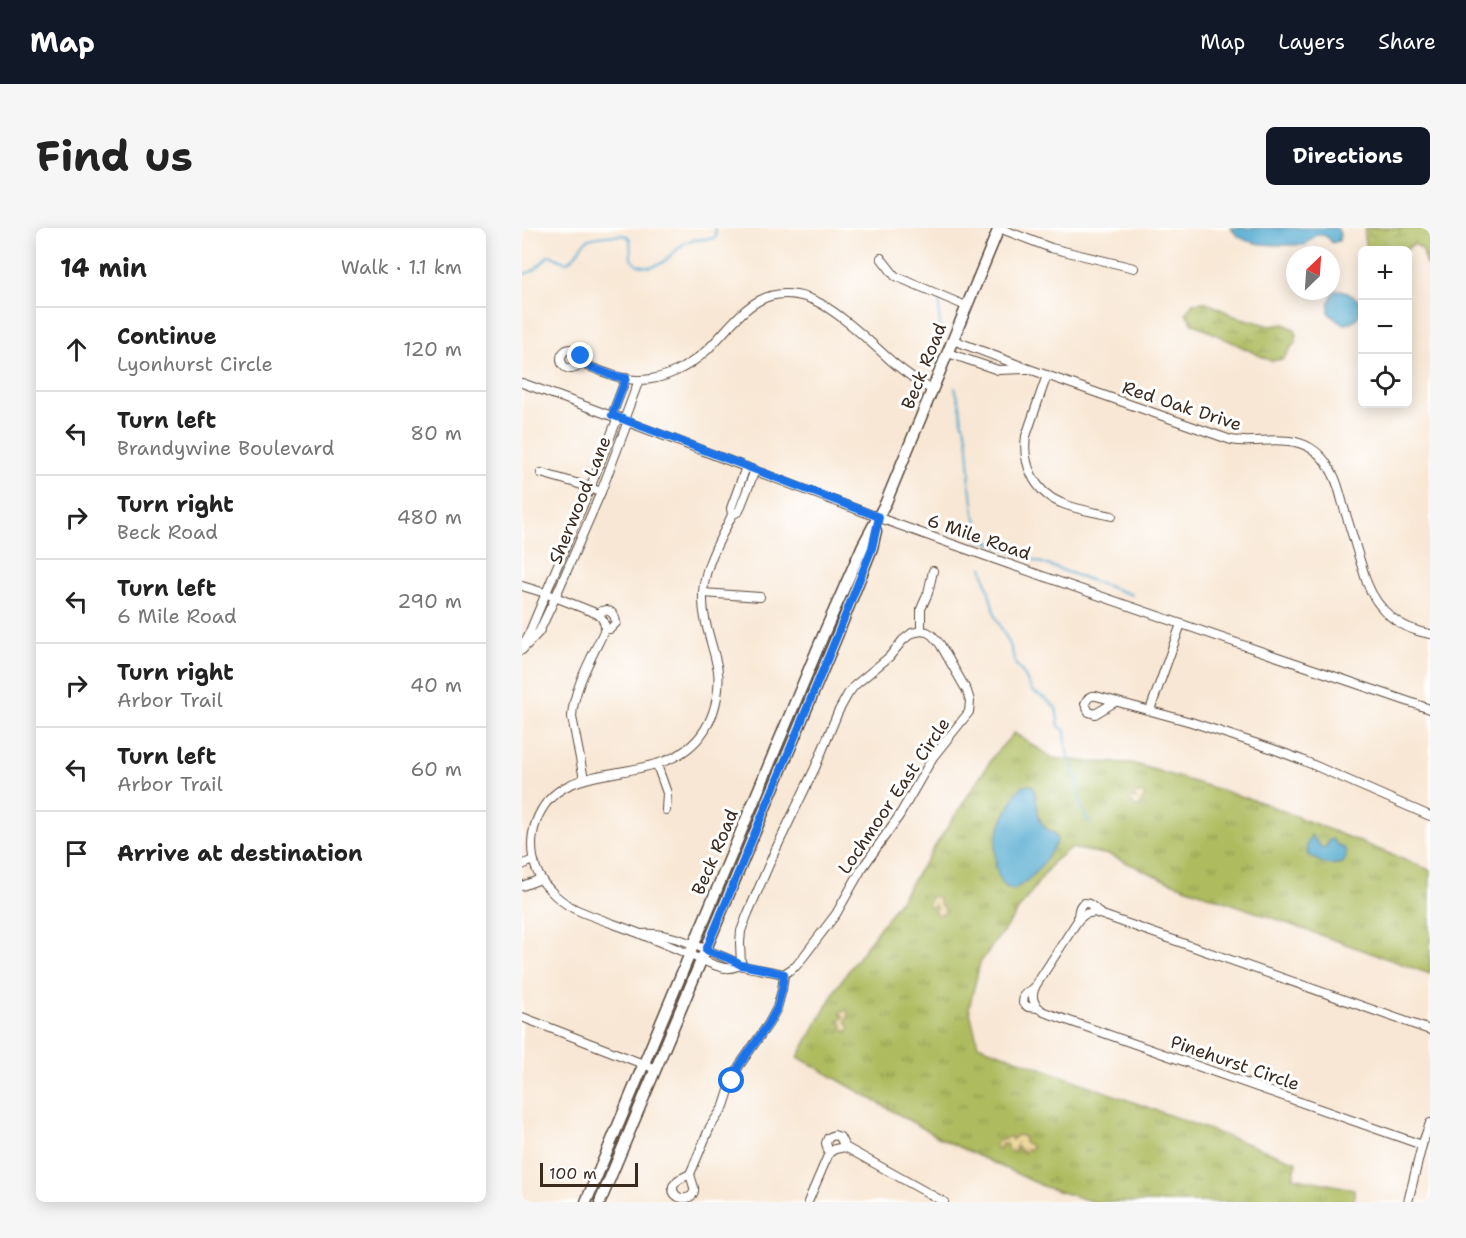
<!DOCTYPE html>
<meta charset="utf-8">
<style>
body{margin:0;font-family:"Shantell Sans",sans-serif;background:#f6f6f6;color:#222}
.controls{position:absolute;right:18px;top:18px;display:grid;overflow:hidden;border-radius:9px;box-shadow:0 3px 15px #0003}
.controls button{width:54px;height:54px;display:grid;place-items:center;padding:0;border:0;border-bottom:2px solid #e0e0e0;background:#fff;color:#222;font:30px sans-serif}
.compass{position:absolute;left:764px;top:18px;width:54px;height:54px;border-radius:50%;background:#fff;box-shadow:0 3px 15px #0003;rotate:25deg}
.scale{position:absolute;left:18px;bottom:15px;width:98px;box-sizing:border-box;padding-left:6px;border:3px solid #3b2a1e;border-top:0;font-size:16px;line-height:21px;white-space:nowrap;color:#3b2a1e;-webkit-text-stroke:4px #fff;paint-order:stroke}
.stop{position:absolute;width:18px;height:18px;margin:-14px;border:4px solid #1a73e8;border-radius:50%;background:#fff}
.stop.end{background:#1a73e8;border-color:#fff;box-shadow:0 2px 6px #0008}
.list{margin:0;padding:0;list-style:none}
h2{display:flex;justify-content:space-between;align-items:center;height:78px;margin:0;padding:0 24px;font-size:26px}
h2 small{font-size:20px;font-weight:400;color:#767676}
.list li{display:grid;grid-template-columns:39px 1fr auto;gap:18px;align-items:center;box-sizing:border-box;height:84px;padding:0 24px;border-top:2px solid #e0e0e0}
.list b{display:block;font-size:22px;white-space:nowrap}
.list p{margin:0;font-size:20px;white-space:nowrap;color:#767676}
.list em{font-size:20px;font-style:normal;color:#767676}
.icon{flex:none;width:33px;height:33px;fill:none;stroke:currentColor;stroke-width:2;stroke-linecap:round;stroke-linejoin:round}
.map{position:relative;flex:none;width:908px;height:974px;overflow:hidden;border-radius:9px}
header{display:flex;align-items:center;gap:36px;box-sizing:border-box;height:84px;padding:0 30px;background:#111827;color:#fff}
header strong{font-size:28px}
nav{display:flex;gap:33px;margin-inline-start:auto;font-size:21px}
.intro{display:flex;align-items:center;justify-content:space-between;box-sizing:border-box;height:144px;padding:0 36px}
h1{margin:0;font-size:42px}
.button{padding:15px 27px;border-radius:9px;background:#111827;color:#fff;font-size:21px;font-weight:700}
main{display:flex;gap:36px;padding:0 36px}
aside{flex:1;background:#fff;border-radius:9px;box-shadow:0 3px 15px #0003}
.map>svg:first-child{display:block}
</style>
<header>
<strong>Map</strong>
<nav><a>Map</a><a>Layers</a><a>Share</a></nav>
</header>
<div class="intro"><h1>Find us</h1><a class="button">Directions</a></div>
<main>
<aside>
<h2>14 min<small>Walk · 1.1 km</small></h2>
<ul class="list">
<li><svg class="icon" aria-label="ahead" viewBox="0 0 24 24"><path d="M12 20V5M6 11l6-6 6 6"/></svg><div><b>Continue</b><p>Lyonhurst Circle</p></div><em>120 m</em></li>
<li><svg class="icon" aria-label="left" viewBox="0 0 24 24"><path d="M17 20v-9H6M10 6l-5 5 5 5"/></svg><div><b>Turn left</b><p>Brandywine Boulevard</p></div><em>80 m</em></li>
<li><svg class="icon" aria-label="right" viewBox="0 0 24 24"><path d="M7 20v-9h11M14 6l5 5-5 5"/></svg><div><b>Turn right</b><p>Beck Road</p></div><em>480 m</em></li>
<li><svg class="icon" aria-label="left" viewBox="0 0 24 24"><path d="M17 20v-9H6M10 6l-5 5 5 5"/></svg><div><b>Turn left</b><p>6 Mile Road</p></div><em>290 m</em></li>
<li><svg class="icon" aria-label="right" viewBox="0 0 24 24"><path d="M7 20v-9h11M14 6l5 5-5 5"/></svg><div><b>Turn right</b><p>Arbor Trail</p></div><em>40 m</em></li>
<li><svg class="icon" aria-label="left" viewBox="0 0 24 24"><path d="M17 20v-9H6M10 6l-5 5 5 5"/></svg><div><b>Turn left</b><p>Arbor Trail</p></div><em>60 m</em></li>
<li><svg class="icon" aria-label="arrive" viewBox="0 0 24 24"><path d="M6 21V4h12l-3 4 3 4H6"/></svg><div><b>Arrive at destination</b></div></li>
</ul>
</aside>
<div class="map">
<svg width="908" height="974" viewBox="0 0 908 974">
<defs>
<pattern id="grass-tufts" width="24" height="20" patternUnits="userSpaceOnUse" patternTransform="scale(1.5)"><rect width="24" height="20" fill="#aebc5f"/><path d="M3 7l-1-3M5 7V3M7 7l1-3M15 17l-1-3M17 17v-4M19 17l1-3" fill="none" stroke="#8f994e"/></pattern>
<pattern id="wetland-marsh" width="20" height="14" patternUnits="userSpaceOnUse" patternTransform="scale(1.5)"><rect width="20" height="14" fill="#aebc5f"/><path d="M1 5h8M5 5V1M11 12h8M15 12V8" fill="none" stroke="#8f994e"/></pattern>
<pattern id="sand-dots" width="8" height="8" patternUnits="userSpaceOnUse" patternTransform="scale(1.5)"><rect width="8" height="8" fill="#eeda9e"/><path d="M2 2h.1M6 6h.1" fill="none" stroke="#cdbb88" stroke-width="1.8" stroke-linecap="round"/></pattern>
</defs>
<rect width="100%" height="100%" fill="#fff"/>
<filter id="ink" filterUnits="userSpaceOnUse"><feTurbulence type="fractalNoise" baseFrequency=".0167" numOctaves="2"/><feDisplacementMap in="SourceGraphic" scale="12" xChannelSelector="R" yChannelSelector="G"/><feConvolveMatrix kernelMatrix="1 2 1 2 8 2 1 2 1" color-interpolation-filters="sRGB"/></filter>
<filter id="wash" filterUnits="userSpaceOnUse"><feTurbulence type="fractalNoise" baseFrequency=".008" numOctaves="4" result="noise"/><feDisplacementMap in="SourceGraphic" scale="24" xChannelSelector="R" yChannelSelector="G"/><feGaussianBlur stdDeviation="1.35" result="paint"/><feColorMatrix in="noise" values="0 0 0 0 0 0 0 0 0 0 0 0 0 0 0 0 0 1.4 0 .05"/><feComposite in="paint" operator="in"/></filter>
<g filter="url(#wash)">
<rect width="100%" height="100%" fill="#f8e7d4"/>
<path fill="url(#grass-tufts)" stroke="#74733e" stroke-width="1.5" d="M492,505l39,25 36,4 43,1 131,40 167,67v104l-265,-94 -55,-25 -40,-7 -17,14 -73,101 -11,45 9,37 319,117 -4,15 61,12v13h-260l-49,-15 -105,-49 -142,-81 41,-73 63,-87 93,-143z"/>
<g fill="url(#wetland-marsh)" stroke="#74733e" stroke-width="1.5">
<path d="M843,0h65v39l-5,-4 -2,-13 -9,-6 -9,6h-38l-3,-11z"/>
<path d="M684,74l28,14 37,10 13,-2 12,6v11l-13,18 -12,2 -79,-38 -6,-10 7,-10z"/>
</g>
<g fill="url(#sand-dots)" stroke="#94825e" stroke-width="1.5">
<path d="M614,564l2,2 4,-1 2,2v4l-3,2 -1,5 -5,1 -2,-4 -5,-2 1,-2 3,-1 4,1 -3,-4z"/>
<path d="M411,668l6,2 1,7 3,1 2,5 -1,2 -6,2 -4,-4 2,-4 -1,-2 -3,3 -2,-1 -2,-5z"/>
<path d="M325,781l1,1v8l-2,3 4,7 -3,4 -3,-3h-3l2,-4 -5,-3 6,-5 -4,-4 1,-2 3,1z"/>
<path d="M496,907l7,2 -1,5 6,3 2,4 -2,1 -3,-1 -2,3 -2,1 -7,-7 -1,5 -4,1 -4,-2v-5l-2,-1 -1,1 -3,-1 -1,5h-4v-5l2,-4h5l7,-4 2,4 2,-3z"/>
</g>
<g fill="#52aacf" stroke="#466a76" stroke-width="1.5">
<path d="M709,0h106l3,6 -1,7 -7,2 -6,-7 -9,-2 -12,11c-21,-1 -62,5 -74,-17z"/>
<path d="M820,62l14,8 5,5v10c-12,15 -20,14 -32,0v-10l5,-12z"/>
<path d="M510,557c8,12 2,30 12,41 3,4 9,6 12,9l1,6c-10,19 -25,39 -44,49 -19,-5 -19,-32 -17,-49 2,-14 17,-44 26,-55z"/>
<path d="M789,607l11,13 4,-1 3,-7 3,-1 6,6 7,4 1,7 -3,7c-18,4 -20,0 -35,-8l-1,-10z"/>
</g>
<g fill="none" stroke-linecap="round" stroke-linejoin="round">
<g stroke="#52aacf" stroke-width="2">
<path d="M0,46c13,-1 19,-11 27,-19 6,1 11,7 17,7 9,-1 13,-16 20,-21 8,-6 27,-5 37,-6l4,1 3,3 1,20 7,6 12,2 12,-4 20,-18 7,-4 6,-1 20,-2 1,-2 -1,-8"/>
<path d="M418,72l-1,14 2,25"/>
<path d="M433,160l5,17 2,16 5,14 3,37 -1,10 4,20v8l4,12 1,18 8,1 39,16 107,38"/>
<path d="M460,339l14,51 14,27 6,20 7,8 9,18 14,8 10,9 3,18 6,5 2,21 9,24 5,31 8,15"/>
</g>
</g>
</g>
<g filter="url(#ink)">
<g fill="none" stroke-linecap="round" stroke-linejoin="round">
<g stroke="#574639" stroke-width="10">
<g id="minor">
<path d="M477,0l52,20 83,20"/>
<path d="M359,30l14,18 71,30"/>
<path d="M431,112l76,29 202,71c22,4 43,-3 64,2 14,3 26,12 33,24 9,12 12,28 16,42 8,25 15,50 23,75 11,28 33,46 63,51"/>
<circle cx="49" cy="131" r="10"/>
<path d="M426,125l50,17 29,-1"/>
<path d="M58,135c19,7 37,16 57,17 25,1 52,-13 70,-30 30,-29 50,-69 101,-52 25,8 60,42 80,60 13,12 28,22 44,32"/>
<path d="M525,147l-21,61c-4,27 8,56 35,67 16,7 34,9 51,13"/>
<path d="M0,155c126,45 251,96 377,142 176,64 354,123 531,184"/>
<path d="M90,187l14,-37"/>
<path d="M102,192l15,-40"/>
<path d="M19,245l35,10 25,9"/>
<path d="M210,287l-1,-7 15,-41"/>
<path d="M0,358l23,7 53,21c5,5 7,8 7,15 -12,26 -32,60 -33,88l12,62"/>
<path d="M181,365l57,4"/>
<path d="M76,386l4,-3 5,-1c7,3 8,6 9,13l-6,6h-5"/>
<path d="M399,403v-22l7,-16 5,-22"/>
<path d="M0,418l6,-10 62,-148 28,-71"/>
<path d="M0,422l17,-18 16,-34 46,-106 27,-71"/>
<path d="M593,474l-20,12 -6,-2 -4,-8c2,-6 5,-9 11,-8l95,26 82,27 29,11 128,56"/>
<path d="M628,482l31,-86"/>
<path d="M135,537l10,28 -1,17"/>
<path d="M0,637l11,-5"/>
<path d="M0,658l19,-7"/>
<path d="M556,692c0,-21 9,-22 22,-6"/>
<path d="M120,706c29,-2 57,13 84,24 6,2 11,6 17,8 13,3 27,5 41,8"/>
<path d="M219,737l-1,-22 1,-12 7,-18 26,-60 41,-85 23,-56 10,-18 6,-8 35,-29 14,-17 9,-7 9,-2 6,1 5,3 8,9 27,47 3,10 -1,11 -36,45 -34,59 -38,54 -25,44 -32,42 -8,10 -12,8"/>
<path d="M219,737c-4,1 -10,4 -14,3 -8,0 -17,-5 -25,-8 -20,-9 -39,-17 -59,-25 -22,-9 -46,-16 -68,-26 -10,-5 -18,-11 -25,-19 -18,-17 -22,-45 -14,-68 26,-75 134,-25 172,-98 8,-15 12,-36 10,-53 -4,-25 -16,-49 -15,-75 0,-29 17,-56 29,-81l7,-4 16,-41"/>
<path d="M512,760l-10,7 -1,8 5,4 11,1"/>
<path d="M0,789l134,52"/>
<path d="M900,917l-378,-133c-11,-6 -14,-16 -8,-27l42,-65 7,-6 9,-2 336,118"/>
<path d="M307,925l-3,-10 2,-5 6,-3 6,2 5,10"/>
<path d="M168,946l20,-47 14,-21 8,-25 7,-15 30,-43 8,-15 5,-18 2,-16"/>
<path d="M168,946c1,5 3,9 4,14 2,14 -23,14 -21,-2l5,-6z"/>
<path d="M286,974l21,-49 6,-4 10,-2 99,55"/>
<path d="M886,974l14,-57 8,-22"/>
</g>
</g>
<g stroke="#574639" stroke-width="13">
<g id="major">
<path d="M64,974l239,-571 38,-86 23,-43 113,-274"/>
<path d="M78,974l237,-566 35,-88 4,-17"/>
</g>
</g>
<use href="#minor" stroke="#fff" stroke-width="8"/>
<use href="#major" stroke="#fff" stroke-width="10"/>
</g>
</g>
<g fill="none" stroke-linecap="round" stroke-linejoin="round" filter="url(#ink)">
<path stroke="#1a73e8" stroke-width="8" d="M59,128l-1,7 34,13 12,2 -14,37 267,102 -7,31 -35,88 -131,314 24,9 11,6 21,4 22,5 -2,16 -5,18 -8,15 -30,43 -7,15"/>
</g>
<g text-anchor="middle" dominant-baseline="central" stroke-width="6" stroke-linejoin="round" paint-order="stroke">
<g font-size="18" fill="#3b2a1e" stroke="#fff">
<text transform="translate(402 138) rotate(-68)">Beck Road</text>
<text transform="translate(660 178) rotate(18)">Red Oak Drive</text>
<text transform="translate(58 272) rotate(-68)">Sherwood Lane</text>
<text transform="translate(457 309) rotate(19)">6 Mile Road</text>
<text transform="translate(372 568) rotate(-56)">Lochmoor East Circle</text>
<text transform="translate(193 624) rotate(-67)">Beck Road</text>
<text transform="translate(713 835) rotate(19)">Pinehurst Circle</text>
</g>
</g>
</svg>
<div class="controls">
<button>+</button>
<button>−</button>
<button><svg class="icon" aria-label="locate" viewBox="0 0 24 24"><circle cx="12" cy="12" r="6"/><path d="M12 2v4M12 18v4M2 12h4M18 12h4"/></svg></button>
</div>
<svg class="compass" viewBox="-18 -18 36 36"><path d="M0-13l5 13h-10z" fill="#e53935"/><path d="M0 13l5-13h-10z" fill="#767676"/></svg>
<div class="scale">100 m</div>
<div class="stop" style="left:210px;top:853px"></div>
<div class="stop end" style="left:59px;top:128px"></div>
</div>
</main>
